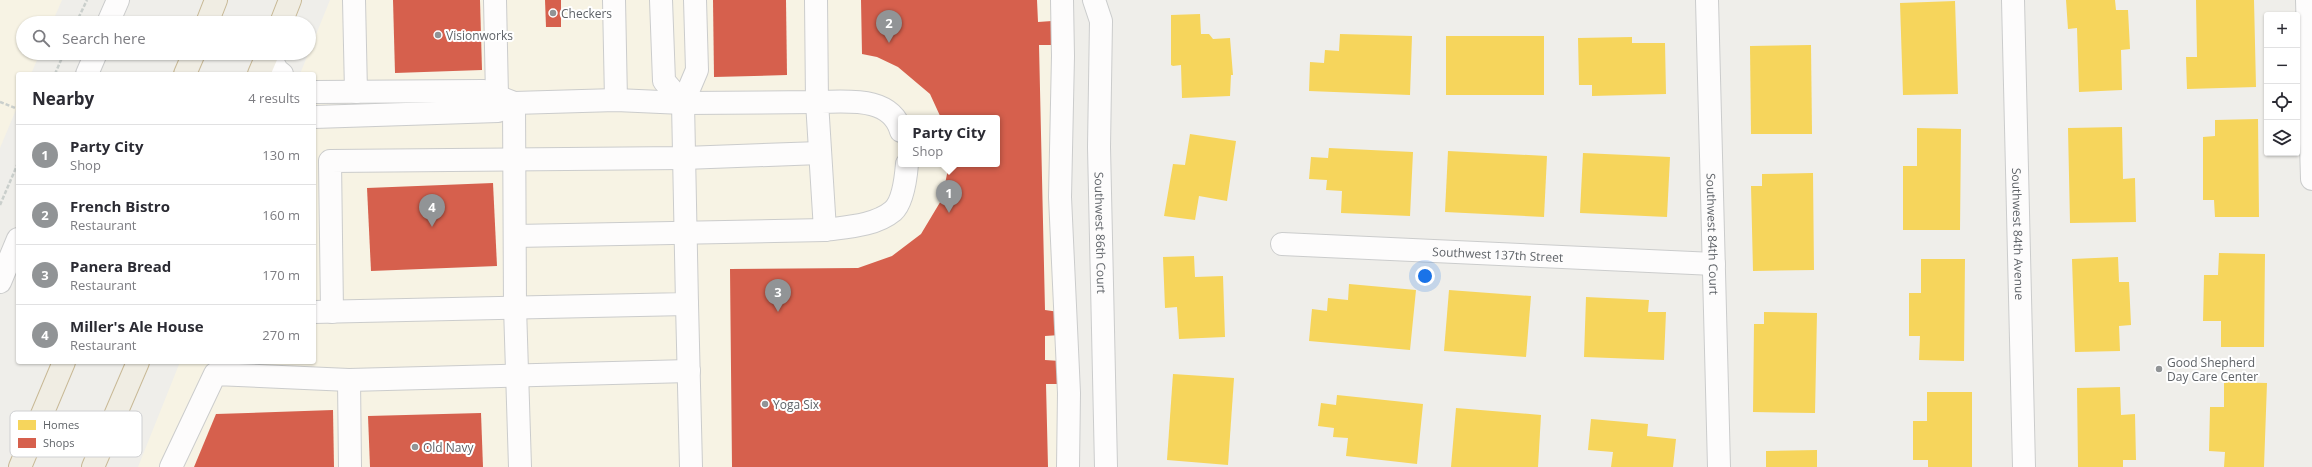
<!DOCTYPE html>
<meta charset="utf-8">
<style>
body{margin:0;font-family:"Open Sans",sans-serif;background:#f7f7f7;color:#2b2b33}
.controls{position:absolute;right:12px;top:12px;display:grid;overflow:hidden;border-radius:4px;box-shadow:0 1px 3px #0004}
.controls button{width:36px;height:36px;display:grid;place-items:center;padding:0;border:0;border-bottom:1px solid #e1e1e2;background:#fff;color:#2b2b33;font:20px sans-serif}
.you{position:absolute;left:1425px;top:276px;width:14px;height:14px;margin:-10px;border:3px solid #fff;border-radius:50%;background:#1a73e8;box-shadow:0 0 0 6px #1a73e833}
.badge{display:grid;place-items:center;width:26px;height:26px;border-radius:50%;background:#919496;color:#fff;font-size:13px;font-weight:700}
.pin{position:absolute;translate:-50% -33px;filter:drop-shadow(0 1px 2px #0008)}
.pin::after{content:'';position:absolute;top:21px;width:14px;height:12px;background:inherit;clip-path:polygon(0 0,100% 0,50% 100%)}
.popup{position:absolute;left:898px;top:115px;width:102px;height:52px;box-sizing:border-box;display:grid;place-content:center;border-radius:4px;background:#fff;filter:drop-shadow(0 1px 3px #0005);font-size:13px;white-space:nowrap;color:#7c7c81}
.popup b{font-size:15px;color:#2b2b33}
.popup::after{content:'';position:absolute;left:50%;top:100%;margin-left:-8px;border:8px solid transparent;border-top-color:#fff}
.list{margin:0;padding:0;list-style:none}
h2{display:flex;justify-content:space-between;align-items:center;height:52px;margin:0;padding:0 16px;font-size:17px}
h2 small{font-size:13px;font-weight:400;color:#7c7c81}
.list li{display:grid;grid-template-columns:26px 1fr auto;gap:12px;align-items:center;box-sizing:border-box;height:60px;padding:0 16px;border-top:1px solid #e1e1e2}
.list b{display:block;font-size:15px;white-space:nowrap}
.list p{margin:0;font-size:13px;white-space:nowrap;color:#7c7c81}
.list em{font-size:13px;font-style:normal;color:#7c7c81}
.icon{flex:none;width:22px;height:22px;fill:none;stroke:currentColor;stroke-width:2;stroke-linecap:round;stroke-linejoin:round}
.map{position:relative;flex:none;width:2312px;height:467px;overflow:hidden}
.search{position:absolute;background:#fff;box-shadow:0 1px 3px #0004;left:16px;top:16px;width:300px;height:44px;display:flex;align-items:center;gap:10px;box-sizing:border-box;padding:0 14px;border-radius:22px;color:#7c7c81;font-size:15px}
.panel{position:absolute;background:#fff;box-shadow:0 1px 3px #0004;left:16px;top:72px;width:300px;height:292px;border-radius:4px}
.map>svg:first-child{display:block}
</style>
<div class="map">
<svg width="2312" height="467" viewBox="0 0 2312 467">
<rect width="100%" height="100%" fill="#efeeea"/>
<g fill="#f7f3e4" fill-rule="evenodd">
<path d="M0,0h62l-10,23h-29v30h17l-9,21h-13v31l-18,43z"/>
<path d="M330,0h742l-2,176 6,291h-938l42,-105h134v-288h-14zM901,118h96v46h-96z"/>
</g>
<g fill="#f6d55c">
<path d="M2066,0h49l1,10h12l2,39 -9,1 1,40 -43,2 -2,-64 -9,1z"/>
<path d="M2196,0h58l2,87 -69,2 -1,-32h11z"/>
<path d="M1955,1l3,93 -55,1 -3,-92z"/>
<path d="M1200,14l1,20h8l4,5 17,-1 3,37h-2l-1,21 -48,2 -1,-33 -8,1 -2,-1v-50z"/>
<path d="M1340,34l72,2 -2,59 -101,-4 1,-29 14,1 1,-13 14,1z"/>
<rect x="1446" y="36" width="98" height="59"/>
<path d="M1632,37v6h33l1,51 -74,2v-11h-13l-1,-47z"/>
<path d="M1811,45l1,89h-61l-1,-88z"/>
<path d="M2258,119l1,98h-44l-1,-17h-11v-63l12,-1v-16z"/>
<path d="M2122,127l1,52 12,-1 1,44 -66,1 -2,-95z"/>
<path d="M1917,128l44,1 -1,101h-57v-64h14z"/>
<path d="M1190,134l46,7 -9,60 -28,-5 -4,24 -31,-4 9,-52 12,1z"/>
<path d="M1329,148l84,4 -3,64 -69,-3 1,-22 -16,-1 1,-10 -18,-1 2,-22 17,1z"/>
<path d="M1448,151l99,5 -3,61 -99,-5z"/>
<path d="M1583,153l87,4 -3,60 -87,-4z"/>
<path d="M1813,173l1,97 -61,1 -2,-85h11v-12z"/>
<path d="M2219,253l46,1 -1,93h-43v-26h-18l1,-46h14z"/>
<path d="M1194,256l1,21 28,-1 2,61 -46,2 -2,-32 -12,1 -2,-51z"/>
<path d="M2118,257l1,25h10l2,43 -12,1 1,25 -45,1 -3,-93z"/>
<path d="M1921,259h44l-1,102 -45,-1 1,-24h-11v-43h12z"/>
<path d="M1349,284l67,6 -6,60 -101,-9 3,-32 15,2 1,-13 20,2z"/>
<path d="M1449,290l82,6 -5,61 -82,-6z"/>
<path d="M1586,297l63,3 -1,12h18l-2,48 -80,-3z"/>
<path d="M1764,312l53,1 -2,100 -62,-1 1,-88h10z"/>
<path d="M1173,374l61,4 -6,87 -61,-5z"/>
<path d="M2224,382l43,1 -3,84h-40l1,-15 -16,-1 1,-44h14z"/>
<path d="M2120,387l1,28 14,-1 1,46h-13v7h-45l-1,-79z"/>
<path d="M1927,392h45v75h-44v-7h-15v-39h14z"/>
<path d="M1337,395l86,9 -6,60 -71,-8 2,-18 -15,-1 1,-9 -16,-2 3,-23 15,2z"/>
<path d="M1456,408l85,7 -3,52h-87z"/>
<path d="M1591,419l57,5 -1,12 29,3 -3,28h-62l2,-15 -25,-2z"/>
<path d="M1817,450v17h-51v-16z"/>
</g>
<g fill="#d6604d">
<path d="M393,0h87l2,70 -87,3z"/>
<path d="M545,0h16v27h-15z"/>
<path d="M713,0h73l1,75 -73,2z"/>
<path d="M861,0h176l1,22 14,-1 1,24h-14l6,265 14,2 1,23 -15,1v24l15,1v23h-14l2,83h-316l-2,-198 128,-1 34,-12 29,-22 21,-35 7,-35h48v-46h-56l-11,-24 -32,-27 -21,-10 -15,-3z"/>
<path d="M493,183l4,83 -126,5 -4,-83z"/>
<path d="M333,410l1,57h-140l22,-53z"/>
<path d="M481,413l2,54h-113l-2,-51z"/>
</g>
<g fill="none" stroke-linecap="round" stroke-linejoin="round">
<g stroke="#cbcccc" stroke-width="24">
<g id="minor">
<path d="M354,0l2,92"/>
<path d="M495,0l2,96"/>
<path d="M614,0l2,100"/>
<path d="M661,0l3,81 19,22"/>
<path d="M1062,0l1,56 -3,141 9,196 -1,74"/>
<path id="s1" d="M1094,0l7,21 -2,126 7,320"/>
<path id="s2" d="M1707,0l12,467"/>
<path id="s3" d="M2013,0l11,467"/>
<path d="M2307,0l5,179"/>
<path d="M108,23l10,-23"/>
<path d="M268,53l9,17 5,4"/>
<path d="M87,74l9,-21"/>
<path d="M314,92l170,-1 30,12 102,-3 67,3 134,-1 -1,-102"/>
<path d="M514,103l1,204 5,160"/>
<path d="M314,117l184,-6 16,-8"/>
<path d="M825,230c21,-3 50,-4 68,-19 10,-9 13,-35 14,-47"/>
<path d="M515,236l310,-6 -8,-128c28,0 74,-7 84,29"/>
<path id="s4" d="M1282,244l432,20"/>
<path d="M0,282l18,-43"/>
<path d="M687,304l4,163"/>
<path d="M314,312l373,-8 -4,-201 14,-33 -2,-70"/>
<path d="M332,312l-2,-151 354,-3 136,-5"/>
<path d="M171,467l44,-93 134,6"/>
<path d="M350,467l-1,-87 340,-9"/>
</g>
</g>
<g stroke="#c8b996" stroke-width="24">
<g id="highway">
<path d="M207,23l9,-23"/>
<path d="M281,23l9,-23"/>
<path d="M185,74l9,-21"/>
<path d="M259,74l9,-21"/>
<path d="M20,467l44,-105"/>
<path d="M93,467l45,-105"/>
</g>
</g>
<g stroke="#cacfcc" stroke-width="2.5" stroke-dasharray="4 2" stroke-linecap="butt">
<path d="M76,23l11,-23"/>
<path d="M55,74l9,-21"/>
<path d="M0,102l18,7"/>
<path d="M0,205l18,-42"/>
</g>
<use href="#minor" stroke="#fdfcfc" stroke-width="22"/>
<use href="#highway" stroke="#f0ede3" stroke-width="22"/>
</g>
<g fill="#919496" stroke="#fff" stroke-width="1.5">
<circle cx="553" cy="13" r="4"/>
<circle cx="438" cy="35" r="4"/>
<circle cx="2159" cy="369" r="4"/>
<circle cx="765" cy="404" r="4"/>
<circle cx="415" cy="447" r="4"/>
</g>
<g text-anchor="middle" dominant-baseline="central" stroke-width="4" stroke-linejoin="round" paint-order="stroke">
<g font-size="12" fill="#5f6368" stroke="#fff" text-anchor="start">
<text x="561" y="13">Checkers</text>
<text x="446" y="35">Visionworks</text>
<text x="2167" y="362">Good Shepherd<tspan x="2167" dy="14">Day Care Center</tspan></text>
<text x="773" y="404">Yoga Six</text>
<text x="423" y="447">Old Navy</text>
</g>
<g font-size="12" fill="#5f6368" stroke="#fff">
<text stroke="none"><textPath href="#s1" startOffset="234">Southwest 86th Court</textPath></text>
<text stroke="none"><textPath href="#s2" startOffset="234">Southwest 84th Court</textPath></text>
<text stroke="none"><textPath href="#s3" startOffset="234">Southwest 84th Avenue</textPath></text>
<text stroke="none"><textPath href="#s4" startOffset="216">Southwest 137th Street</textPath></text>
</g>
</g>
<rect x="10" y="411" width="132" height="46" rx="6" fill="#fff" stroke="#cfd0d2" stroke-width="1"/>
<rect x="18" y="420" width="18" height="10" fill="#f6d55c"/>
<rect x="18" y="438" width="18" height="10" fill="#d6604d"/>
<g font-size="11" fill="#5f6368">
<text x="43" y="429">Homes</text>
<text x="43" y="447">Shops</text>
</g>
</svg>
<div class="controls">
<button>+</button>
<button>−</button>
<button><svg class="icon" aria-label="locate" viewBox="0 0 24 24"><circle cx="12" cy="12" r="6"/><path d="M12 2v4M12 18v4M2 12h4M18 12h4"/></svg></button>
<button><svg class="icon" aria-label="layers" viewBox="0 0 24 24"><path d="M12 4l9 5-9 5-9-5zM3 14l9 5 9-5"/></svg></button>
</div>
<div class="you"></div>
<div class="pin badge" style="left:949px;top:213px">1</div>
<div class="popup"><b>Party City</b>Shop</div>
<div class="pin badge" style="left:889px;top:43px">2</div>
<div class="pin badge" style="left:778px;top:312px">3</div>
<div class="pin badge" style="left:432px;top:227px">4</div>
<div class="search"><svg class="icon" aria-label="search" viewBox="0 0 24 24"><circle cx="10" cy="10" r="6"/><path d="M15 15l6 6"/></svg>Search here</div>
<section class="panel">
<h2>Nearby<small>4 results</small></h2>
<ul class="list">
<li><span class="badge">1</span><div><b>Party City</b><p>Shop</p></div><em>130 m</em></li>
<li><span class="badge">2</span><div><b>French Bistro</b><p>Restaurant</p></div><em>160 m</em></li>
<li><span class="badge">3</span><div><b>Panera Bread</b><p>Restaurant</p></div><em>170 m</em></li>
<li><span class="badge">4</span><div><b>Miller's Ale House</b><p>Restaurant</p></div><em>270 m</em></li>
</ul>
</section>
</div>
